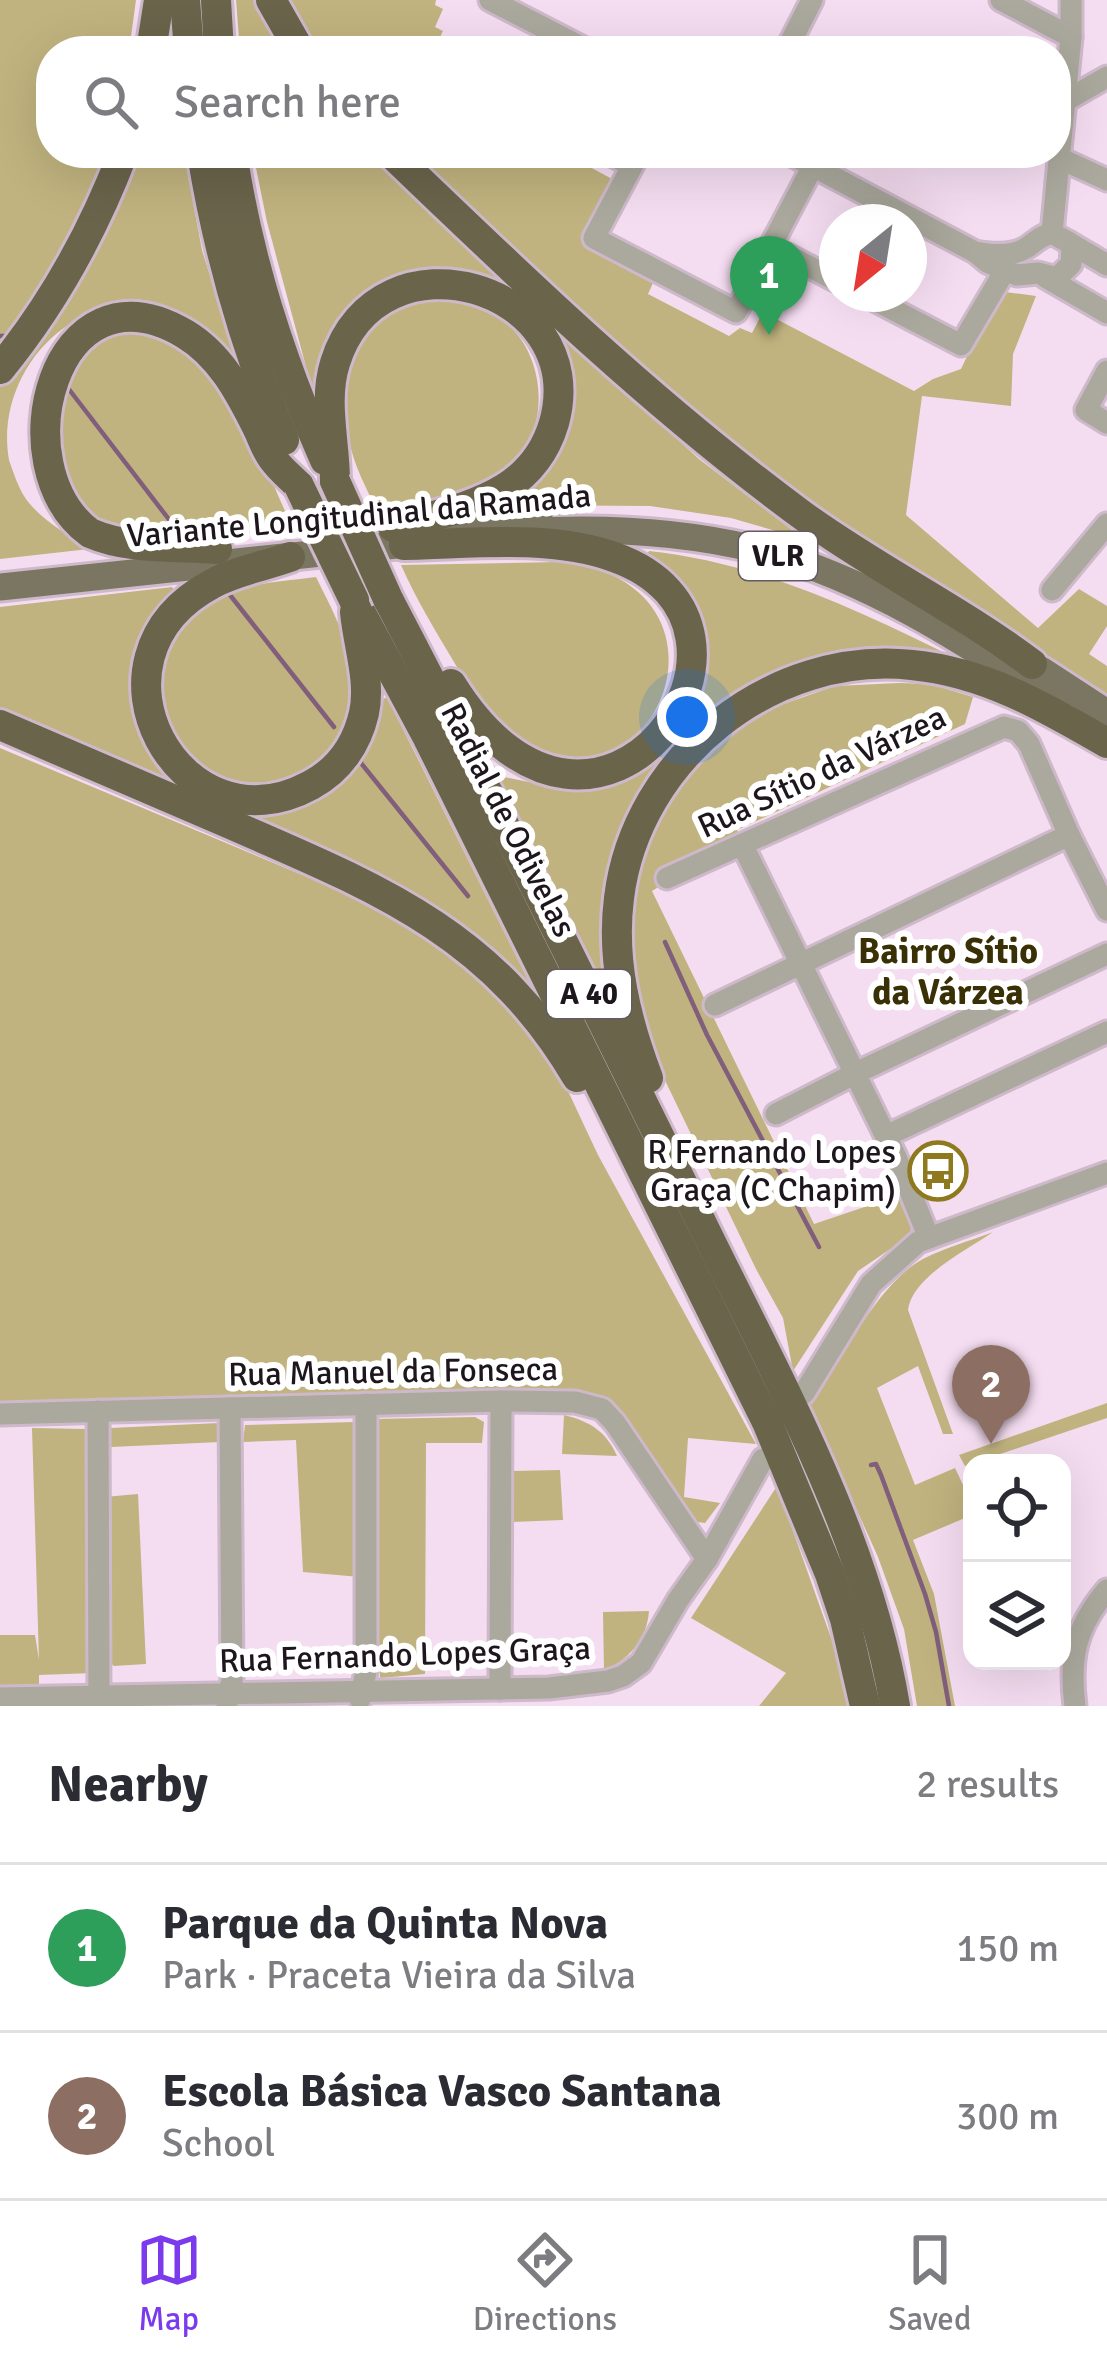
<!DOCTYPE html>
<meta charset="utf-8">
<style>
body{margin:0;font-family:Signika,sans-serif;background:#f2f2f3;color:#2b2b33}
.controls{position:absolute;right:36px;bottom:36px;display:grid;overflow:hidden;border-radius:24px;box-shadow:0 12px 48px #0002}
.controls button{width:108px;height:108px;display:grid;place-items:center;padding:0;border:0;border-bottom:3px solid #e1e1e2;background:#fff;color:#2b2b33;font:60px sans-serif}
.compass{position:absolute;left:819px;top:204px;width:108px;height:108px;border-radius:50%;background:#fff;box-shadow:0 12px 48px #0002;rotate:210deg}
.you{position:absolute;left:687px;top:717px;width:42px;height:42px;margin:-30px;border:9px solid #fff;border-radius:50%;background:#1a73e8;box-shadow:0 0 0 18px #1a73e833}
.badge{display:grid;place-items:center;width:78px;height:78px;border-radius:50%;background:#7c3aed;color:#fff;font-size:39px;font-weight:700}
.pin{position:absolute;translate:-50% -99px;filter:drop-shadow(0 3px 6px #0008)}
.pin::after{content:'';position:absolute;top:63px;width:42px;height:36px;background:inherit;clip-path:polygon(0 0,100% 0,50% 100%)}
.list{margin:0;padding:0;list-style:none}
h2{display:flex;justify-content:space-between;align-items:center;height:156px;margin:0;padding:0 48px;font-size:51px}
h2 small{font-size:39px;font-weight:400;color:#7c7c81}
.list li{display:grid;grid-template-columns:78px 1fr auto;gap:36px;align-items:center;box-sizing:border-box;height:168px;padding:0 48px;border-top:3px solid #e1e1e2}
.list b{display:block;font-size:45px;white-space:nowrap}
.list p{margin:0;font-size:39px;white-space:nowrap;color:#7c7c81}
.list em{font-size:39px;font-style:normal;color:#7c7c81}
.icon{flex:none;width:66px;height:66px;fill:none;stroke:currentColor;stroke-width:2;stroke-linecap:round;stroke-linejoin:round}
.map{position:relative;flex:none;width:1107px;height:1706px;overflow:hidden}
.search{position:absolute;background:#fff;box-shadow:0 12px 48px #0002;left:36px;right:36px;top:36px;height:132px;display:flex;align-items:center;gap:30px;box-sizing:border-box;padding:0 42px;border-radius:48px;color:#7c7c81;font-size:45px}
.sheet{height:492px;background:#fff}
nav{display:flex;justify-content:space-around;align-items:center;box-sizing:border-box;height:168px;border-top:3px solid #e1e1e2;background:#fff;font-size:33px;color:#7c7c81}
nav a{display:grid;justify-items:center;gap:6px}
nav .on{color:#7c3aed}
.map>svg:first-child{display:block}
</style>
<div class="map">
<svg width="1107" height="1706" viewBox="0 0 1107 1706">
<rect width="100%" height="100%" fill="#f5ddf1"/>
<g fill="#c0b37f">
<path d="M0,0h136l-7,51h-78v102h57l-4,17 -53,106 -51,73z"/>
<path d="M236,0h21l29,51h-46z"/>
<path d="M282,0h154l-1,5 8,4 -8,18 8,4 -10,20h-119z"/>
<path d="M134,153h50l18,97 33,106 -5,1 -132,-46c-12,5 -24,9 -34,17 -41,29 -64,82 -55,132 5,14 10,31 20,43 16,19 39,32 60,46l-89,10v-173l35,-44z"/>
<path d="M253,153h120l62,64 264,242 97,74 -3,3 -62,-18 -81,-12 -141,-1 33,-36 12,-125 -109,-72 -22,-1 -54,20 -18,17 -23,35 -16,46 -45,-167z"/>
<path d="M403,153h161l50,27 -24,67 63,36 -5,11 81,42 11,-8 12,5 11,-21 151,79 19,-12 28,-10 37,-78 38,5 -23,58 -2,52 -89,-10 -16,119 132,113 41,-39 28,17v20l-18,28 18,12v31l-330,-209z"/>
<path d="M443,300c18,3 38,5 53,15 54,34 58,124 5,160 -35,23 -85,26 -125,34 -10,-22 -23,-45 -27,-70 -12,-74 12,-135 94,-139z"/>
<path d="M108,331c23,2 44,3 65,13 58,25 92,125 118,180 -57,5 -137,21 -191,0 -14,-6 -26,-18 -39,-27l-17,-115z"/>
<path d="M649,551c112,12 211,60 310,109l-139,2 -167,119 -45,206 -5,1 -104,-212 69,14 22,1 27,-7 29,-17 40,-41 17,-46v-35l-61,-82z"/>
<path d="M558,562c18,3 38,5 54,13 117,56 34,228 -79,176 -8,-4 -15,-12 -21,-18 -11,-11 -24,-20 -34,-32 -9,-11 -16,-26 -24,-39 -19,-32 -38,-63 -53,-97z"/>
<path d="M316,577c13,27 30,56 33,85 5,48 -9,94 -54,115 -8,3 -17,9 -26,10 -22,1 -50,-9 -70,-19 -8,-4 -12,-12 -18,-20 -9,-12 -19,-25 -22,-39 -9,-34 8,-78 36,-98 37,-28 76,-28 121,-34z"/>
<path d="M172,587l5,7 -14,9 -20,32 -8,21 -3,33 2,26 14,35 21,28 19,15 59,22 59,-12 26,-17 46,-84 9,-5 151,303 -37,-32 -501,-248v-113z"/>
<path d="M899,683l31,1 43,13 -8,27 -228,106 3,7 -88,54 162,333 89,-30c5,14 13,29 5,43l-50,34 -65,100 -10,-53 -27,-49 -96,-199 -26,-71 -8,-62 25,-119 48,-60 56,-44 80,-28z"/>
<path d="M0,748l357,150 61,36 51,38 61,61 30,41 38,81 158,289 -68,-6 -4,59 36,6 -15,20 -15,-2 -77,-111 -613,-5z"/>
<path d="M993,1232c-26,18 -81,45 -85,78l45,124h-10l-25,-68 -41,22 38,97 40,-17 17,36v11l-59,25 21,54 21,112h-38l-13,-77 -26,-72 -68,-151c30,-44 67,-122 113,-147 21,-11 47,-18 70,-27z"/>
<path d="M1107,1403v15l-142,48 -6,-11z"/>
<path d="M564,1415c25,6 42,16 53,41l-55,-2z"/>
<path d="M475,1417l9,5 -2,21h-56l-1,231 -45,4 -7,-259z"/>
<path d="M354,1422l6,155 -57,-5 -7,-132 -53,2 2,-17z"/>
<path d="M219,1423l1,19 -109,5 -1,-19z"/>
<path d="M32,1428l55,1 6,244 -54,2v11h-39v-51h35l4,25z"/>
<path d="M560,1470l3,50 -51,2 -1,-51z"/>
<path d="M777,1486l58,163 12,57h-88l27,-33 -95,-55z"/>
<path d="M138,1494l8,170 -32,2 -6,-5 -4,-164z"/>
<path d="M649,1611c-2,28 -20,48 -45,60l-1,-59z"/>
</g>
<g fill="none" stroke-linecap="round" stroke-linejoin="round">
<g stroke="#805e7c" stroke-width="4.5">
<path d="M0,336h5"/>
<path d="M68,388l106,138"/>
<path d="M230,595l104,132"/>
<path d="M361,763l107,133"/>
<path d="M665,942l42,93 112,212"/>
<path d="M871,1465l5,-1 5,11 44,119 11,38 13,74"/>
</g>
<g stroke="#ceb9cb" stroke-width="27">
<g id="minor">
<path d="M490,0l99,51"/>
<path d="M1001,0l70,37"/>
<path d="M786,51l26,-51"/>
<path d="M1065,101l42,-24"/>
<path d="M608,153l24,13"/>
<path d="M639,153l-45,85 142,74 77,-146"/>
<path d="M788,153l187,99 12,10 30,13 21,-2 15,4 7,-2 11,-11 1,-15 -4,-7 -16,-9c-13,3 -16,9 -26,15 -15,9 -34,7 -51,4"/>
<path d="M1059,158l48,22"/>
<path d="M1052,233l19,-196v-37"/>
<path d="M1068,242l39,23"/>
<path d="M770,246l67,35"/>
<path d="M1045,277l62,36"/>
<path d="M863,294l98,51 39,-66 2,-9"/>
<path d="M1107,371l-21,39 21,13"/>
<path d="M1052,590l55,-66"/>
<path d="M743,846l153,311 33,81"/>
<path d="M667,878l337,-151 14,4 11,13 40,91 38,75"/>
<path d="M715,1005l354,-170"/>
<path d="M776,1114l80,-41 251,-119"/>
<path d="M886,1136l221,-104"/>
<path d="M804,1393l67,-109 47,-42 189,-69"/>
<path d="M98,1411l1,285"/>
<path d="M0,1414l501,-13 74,1 27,7 13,14 92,136"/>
<path d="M500,1689l1,-288"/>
<path d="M0,1698l549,-10 59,-7 15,-5 18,-13 37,-63 29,-41 56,-100"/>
<path d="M360,1699l6,-27v-268"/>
<path d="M227,1705v-11l5,-12 -2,-274"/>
<path d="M1075,1706c-6,-48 0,-78 32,-116"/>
</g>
</g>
<g stroke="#ceb9cb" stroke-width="33">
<g id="major">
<path d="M439,523l100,-8"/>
<path d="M517,532c80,-5 160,-2 238,17 109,27 209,92 302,154"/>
<path d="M0,587l425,-45"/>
<path d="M1041,670l66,43"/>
</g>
</g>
<g stroke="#ceb9cb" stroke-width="36">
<g id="highway">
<path d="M185,0l4,51"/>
<path d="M216,0l3,51"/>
<path d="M271,0l29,51"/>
<path d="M151,51l8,-51"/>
<path d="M202,153c16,99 43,194 82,287"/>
<path d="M232,153c16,106 49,209 93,307"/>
<path d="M391,153c131,126 264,254 411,362 74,54 157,94 230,149"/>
<path d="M0,369c53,-65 93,-137 123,-216"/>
<path d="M335,481c0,-39 -12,-80 0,-118 43,-140 257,-77 219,60 -8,27 -25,50 -49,65 -34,21 -75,28 -112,39"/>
<path d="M404,545c68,-1 145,-11 210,12 193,68 -16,364 -163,127"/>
<path d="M217,549c-42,-3 -88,1 -127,-16 -90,-66 -37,-277 95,-199 35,21 54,57 72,93 5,10 9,23 16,32 7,10 17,18 26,27"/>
<path d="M290,557c-25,9 -55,14 -78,27 -141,75 -31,272 99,201 28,-15 46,-41 53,-72 7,-32 -6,-68 -9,-101"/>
<path d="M388,599c110,210 215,422 319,635 74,151 160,304 188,472"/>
<path d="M354,600l74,138 339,684 63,152 15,45 20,87"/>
<path d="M0,725c76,33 152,65 228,98 147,64 264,109 349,254"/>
<path d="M648,1078c-22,-58 -37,-118 -29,-180 17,-140 153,-248 293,-233 73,7 133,42 195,78"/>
</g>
</g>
<use href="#minor" stroke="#aba99d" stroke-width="21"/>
<use href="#major" stroke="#7b7661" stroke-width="27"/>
<use href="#highway" stroke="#6a644b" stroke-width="30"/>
<g stroke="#ceb9cb" stroke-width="36" stroke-linecap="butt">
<g id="highway-bridge">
<path d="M335,481l53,118"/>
<path d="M299,486l55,114"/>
</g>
</g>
<use href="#highway-bridge" stroke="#6a644b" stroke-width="30"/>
</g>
<defs>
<g id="bus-ring" transform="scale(3)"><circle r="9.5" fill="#fff" stroke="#8e791e" stroke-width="1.5"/><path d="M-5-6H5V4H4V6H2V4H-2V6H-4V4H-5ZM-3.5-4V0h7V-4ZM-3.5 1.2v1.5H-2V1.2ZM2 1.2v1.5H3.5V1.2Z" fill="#8e791e"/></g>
</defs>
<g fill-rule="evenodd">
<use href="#bus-ring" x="938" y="1171"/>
</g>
<g text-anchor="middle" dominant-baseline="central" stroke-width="12" stroke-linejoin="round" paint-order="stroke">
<g fill="#fff" stroke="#625c61" stroke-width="3">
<rect x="739" y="532" width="78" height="48" rx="9"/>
<rect x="547" y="970" width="84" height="48" rx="9"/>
</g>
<g font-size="30" font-weight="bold" fill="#1e161d">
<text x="778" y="556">VLR</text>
<text x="589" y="994">A 40</text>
</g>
<g font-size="33" fill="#1e161d" stroke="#fff">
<text transform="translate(359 516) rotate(-5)">Variante Longitudinal da Ramada</text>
<text transform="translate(822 772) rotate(-25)">Rua Sítio da Várzea</text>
<text transform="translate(508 820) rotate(63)">Radial de Odivelas</text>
<text transform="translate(393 1372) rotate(-1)">Rua Manuel da Fonseca</text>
<text transform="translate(405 1655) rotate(-2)">Rua Fernando Lopes Graça</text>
</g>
<g font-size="33" fill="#1e161d" stroke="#fff" text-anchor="end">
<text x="896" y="1152">R Fernando Lopes<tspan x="896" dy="38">Graça (C Chapim)</tspan></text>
</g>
<g font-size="36" font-weight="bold" fill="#3a3005" stroke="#fff">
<text x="948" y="951">Bairro Sítio<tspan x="948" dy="41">da Várzea</tspan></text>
</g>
</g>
</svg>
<div class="controls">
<button><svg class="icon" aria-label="locate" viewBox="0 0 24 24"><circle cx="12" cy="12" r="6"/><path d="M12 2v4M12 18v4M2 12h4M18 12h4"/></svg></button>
<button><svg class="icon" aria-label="layers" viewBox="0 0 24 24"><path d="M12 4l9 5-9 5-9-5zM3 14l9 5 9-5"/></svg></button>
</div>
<svg class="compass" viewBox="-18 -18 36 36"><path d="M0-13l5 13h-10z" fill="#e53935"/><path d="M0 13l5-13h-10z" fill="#7c7c81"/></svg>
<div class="you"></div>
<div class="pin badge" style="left:769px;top:335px;background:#2e9e5b">1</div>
<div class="pin badge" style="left:991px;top:1444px;background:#8d6e63">2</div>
<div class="search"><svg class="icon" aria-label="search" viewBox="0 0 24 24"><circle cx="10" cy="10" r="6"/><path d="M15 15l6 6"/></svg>Search here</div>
</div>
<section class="sheet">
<h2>Nearby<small>2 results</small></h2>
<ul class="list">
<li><span class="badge" style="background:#2e9e5b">1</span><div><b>Parque da Quinta Nova</b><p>Park · Praceta Vieira da Silva</p></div><em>150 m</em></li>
<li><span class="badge" style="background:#8d6e63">2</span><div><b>Escola Básica Vasco Santana</b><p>School</p></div><em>300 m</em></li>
</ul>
</section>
<nav>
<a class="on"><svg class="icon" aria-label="map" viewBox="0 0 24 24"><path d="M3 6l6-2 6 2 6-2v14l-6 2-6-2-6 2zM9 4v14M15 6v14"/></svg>Map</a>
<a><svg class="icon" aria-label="directions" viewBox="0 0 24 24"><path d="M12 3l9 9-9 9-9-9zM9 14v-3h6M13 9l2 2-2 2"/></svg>Directions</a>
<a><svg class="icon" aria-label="saved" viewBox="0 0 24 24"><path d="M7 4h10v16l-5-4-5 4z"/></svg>Saved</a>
</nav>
